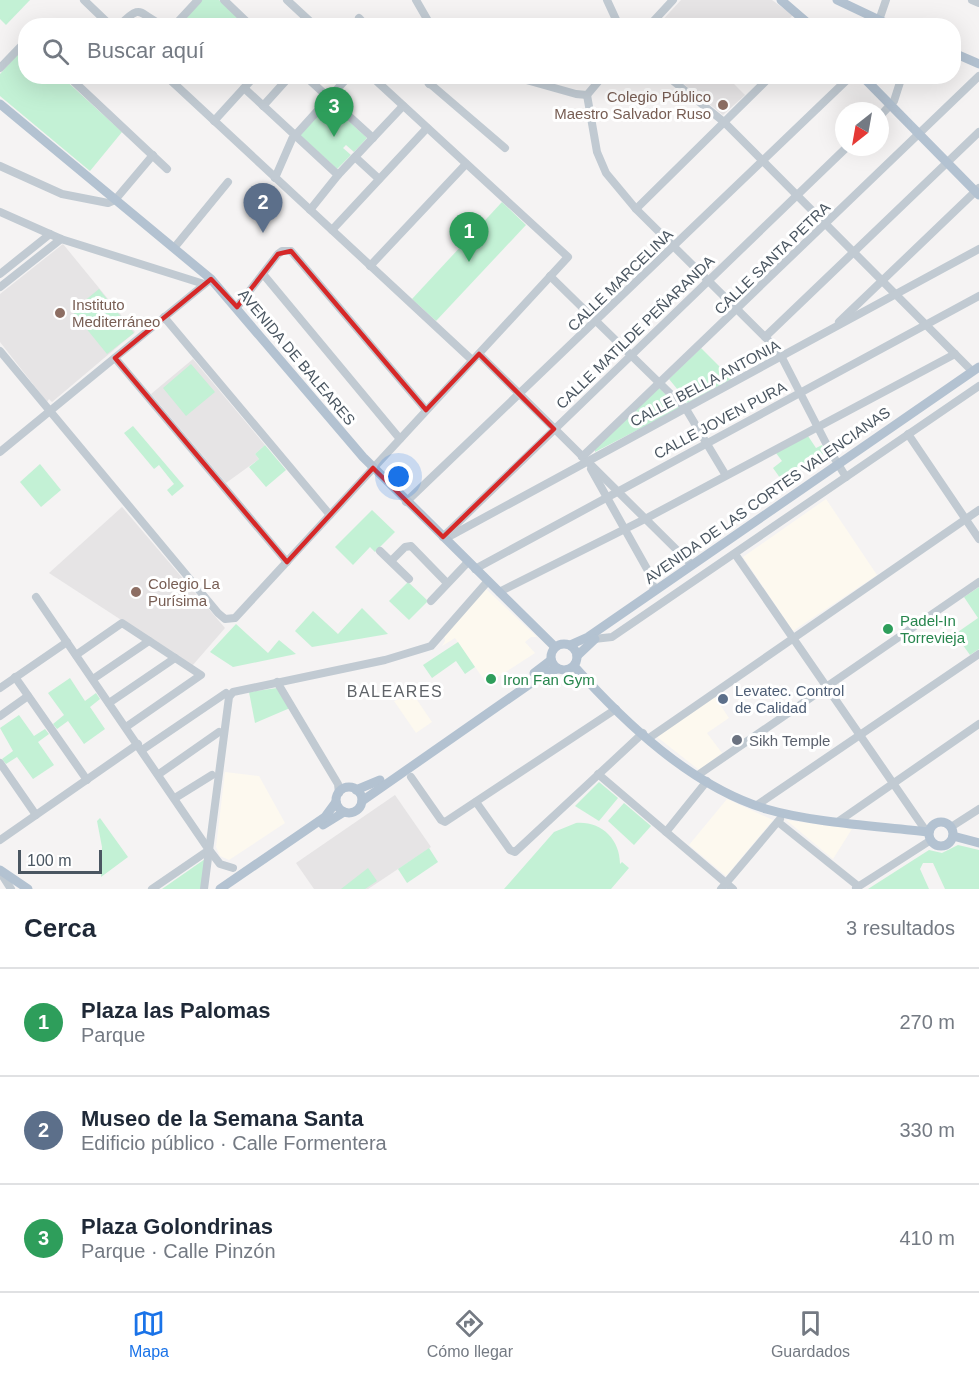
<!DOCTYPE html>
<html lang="es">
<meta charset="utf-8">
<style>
body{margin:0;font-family:Arial,sans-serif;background:#f6f6f7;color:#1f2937}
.compass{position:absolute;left:835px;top:102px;width:54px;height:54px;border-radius:50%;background:#fff;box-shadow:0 6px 24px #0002;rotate:211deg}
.scale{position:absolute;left:18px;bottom:15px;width:84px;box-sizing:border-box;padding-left:6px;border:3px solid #4a5661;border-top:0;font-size:16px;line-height:21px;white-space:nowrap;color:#4a5661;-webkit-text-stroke:4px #fff;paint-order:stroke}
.you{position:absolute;left:399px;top:477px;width:21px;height:21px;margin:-15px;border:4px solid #fff;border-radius:50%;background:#1a73e8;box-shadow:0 0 0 9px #1a73e833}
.badge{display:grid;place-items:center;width:39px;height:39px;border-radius:50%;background:#1a73e8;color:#fff;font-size:20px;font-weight:700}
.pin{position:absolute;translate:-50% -50px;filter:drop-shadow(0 2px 3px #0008)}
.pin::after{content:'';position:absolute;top:32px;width:21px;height:18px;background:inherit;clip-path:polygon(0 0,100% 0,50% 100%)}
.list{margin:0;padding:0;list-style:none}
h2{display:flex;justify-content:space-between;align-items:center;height:78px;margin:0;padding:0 24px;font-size:26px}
h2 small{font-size:20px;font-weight:400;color:#747a83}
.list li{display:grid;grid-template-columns:39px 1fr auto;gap:18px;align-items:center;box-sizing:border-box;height:108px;padding:0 24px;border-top:2px solid #e0e1e3}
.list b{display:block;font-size:22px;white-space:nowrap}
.list p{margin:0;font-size:20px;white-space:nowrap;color:#747a83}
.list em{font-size:20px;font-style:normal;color:#747a83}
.icon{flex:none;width:33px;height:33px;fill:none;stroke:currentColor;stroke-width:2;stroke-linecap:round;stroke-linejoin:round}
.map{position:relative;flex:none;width:979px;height:889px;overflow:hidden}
.search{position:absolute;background:#fff;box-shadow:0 6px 24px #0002;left:18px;right:18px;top:18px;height:66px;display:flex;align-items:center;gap:15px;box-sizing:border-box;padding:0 21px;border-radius:24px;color:#747a83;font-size:22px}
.sheet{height:402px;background:#fff}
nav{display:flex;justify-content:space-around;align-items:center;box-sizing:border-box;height:84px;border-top:2px solid #e0e1e3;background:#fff;font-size:16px;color:#747a83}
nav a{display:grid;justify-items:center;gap:3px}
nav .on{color:#1a73e8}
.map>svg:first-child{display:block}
</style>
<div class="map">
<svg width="979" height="889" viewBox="0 0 979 889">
<rect width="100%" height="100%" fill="#f5f3f3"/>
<g fill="#fdf9ef">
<path d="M826,499l51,76 -84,56 -50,-74z"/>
<path d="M486,589l51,48h-6l-6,5 10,11 -48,31 -32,-46 -13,8 3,-5 -1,-7z"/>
<path d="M413,694l19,28 -16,11 -22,-32z"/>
<path d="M715,697l14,21 -22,15 15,20 -23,17 -42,-33z"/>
<path d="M225,772l34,4 26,47 -56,37 -9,-4 -4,-9z"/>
<path d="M727,799l46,21 -47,56 -37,-31z"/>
<path d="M786,820l66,9 -19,30z"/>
</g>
<g fill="#e6e4e5">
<path d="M681,0h91l21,15 -10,10 -126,1z"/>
<path d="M675,77h56l-2,2 16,16 -22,20z"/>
<path d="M63,244l72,88 -83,70 -3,-3 -2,3 -47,-60v-48z"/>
<path d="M193,359l72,86 -10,9 4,5 -33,24 -75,-89z"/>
<path d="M122,507l103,121 -33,38 -143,-93z"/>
<path d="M395,795l36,52 -63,42h-54l-18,-26z"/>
</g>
<g fill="#c3f1d5">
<path d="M0,0h30l-24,25 -6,-6z"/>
<path d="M202,0h17l26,25 -67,1z"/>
<path d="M25,46l1,30 36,1 60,55 -32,39 -90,-75v-22z"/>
<path d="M329,103l38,35 -13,14 -8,-7 -3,3 8,7 -14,14 -37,-34z"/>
<path d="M502,202l24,23 -90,96 -24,-22z"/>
<path d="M99,289l35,44 -27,21 -35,-43z"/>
<path d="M701,348l31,31 -45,24 -11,-11 2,-2 -9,-11z"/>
<path d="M191,364l24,28 -29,24 -23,-28z"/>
<path d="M659,388l21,20 -85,44v-3z"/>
<path d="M133,426l51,60 -12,10 -5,-6 7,-6 -15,-19 -5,4 -30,-36z"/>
<path d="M808,436l8,12 6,-3 4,7 -43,30 -10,-14 9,-7 -6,-8z"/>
<path d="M265,445l21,25 -20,17 -17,-20 10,-8 -4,-5z"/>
<path d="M40,464l21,26 -20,17 -21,-25z"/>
<path d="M372,510l23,22 -20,20 -5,-5 -17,18 -18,-18z"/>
<path d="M408,582l20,19 -19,19 -20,-19z"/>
<path d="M979,587v62l-9,6 -15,-21 23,-16 -14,-21z"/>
<path d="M362,608l26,26 -76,13 -17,-16 18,-20 25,23z"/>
<path d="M236,624l32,29 11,-13 17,14 -63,13 -23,-15z"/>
<path d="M458,642l17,25 -10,7 -9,-13 -24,17 -9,-13z"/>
<path d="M70,678l15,23 11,-8 4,6 -10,8 15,22 -21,15 -16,-23 -11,8 -4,-5 11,-9 -16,-22z"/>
<path d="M277,688l13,20 -35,15 -6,-31z"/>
<path d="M19,715l15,21 11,-7 4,5 -11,8 16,23 -21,14 -16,-22 -11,7 -4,-5 11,-8 -13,-23z"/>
<path d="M599,782l19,16 -19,23 -24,-15z"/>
<path d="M624,803l27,23 -17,19 -26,-24z"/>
<path d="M100,818l28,39 -27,20 1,-30 -5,-26z"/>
<path d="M576,823c25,-2 44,16 44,41l2,-2 7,6 -18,21h-107l50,-57z"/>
<path d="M958,845l21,5v39h-34l-12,-26h-10l-3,6 9,20h-61l61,-39 13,3z"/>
<path d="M429,848l9,14 -31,21 -9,-14z"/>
<path d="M205,859l-3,30h-40z"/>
<path d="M368,868l9,13 -12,8h-24z"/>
</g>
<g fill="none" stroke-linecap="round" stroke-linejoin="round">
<g stroke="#c1cad2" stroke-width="8">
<path d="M84,0l27,26"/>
<path d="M224,0l27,26"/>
<path d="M287,0l28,26"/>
<path d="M416,0l15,26"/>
<path d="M607,0l12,26"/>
<path d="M972,0l7,3"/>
<path d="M359,18l7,8"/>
<path d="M119,26c25,-26 19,-10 46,0"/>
<path d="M174,26l24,-26"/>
<path d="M649,26l24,-26"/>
<path d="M877,26l9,-26"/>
<path d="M0,68l26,-27"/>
<path d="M68,76l99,93"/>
<path d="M166,76l306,284"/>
<path d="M305,76l68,62"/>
<path d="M421,76l84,72"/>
<path d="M512,76l64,18 11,1"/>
<path d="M667,76l57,46 248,249"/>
<path d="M429,84l7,-8"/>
<path d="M244,88l94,87"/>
<path d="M587,95l10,57 9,21 30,36 142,141 52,101 16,26"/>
<path d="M587,95l16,-19"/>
<path d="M263,106l27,-30"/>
<path d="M880,116l14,-15 8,-25"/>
<path d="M214,121l41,-45"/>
<path d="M355,157l24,22"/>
<path d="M0,166l62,28 46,9 7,-3 38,-45"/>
<path d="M275,178l17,-39 57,-63"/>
<path d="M636,209l135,-133"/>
<path d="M310,210l28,-35 65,-69"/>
<path d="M0,212l61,27 143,45"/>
<path d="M332,230l95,-102"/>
<path d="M174,248l54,-66"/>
<path d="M370,266l96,-102"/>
<path d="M0,274l50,-40"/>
<path d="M263,274l137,165"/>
<path d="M550,276l136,133 39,65"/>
<path d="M0,287l61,-48"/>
<path d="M237,307l41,-53 4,-3h9l135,159"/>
<path d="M164,317l166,198"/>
<path d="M839,322l140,-134"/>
<path d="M765,337l214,-205"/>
<path d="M0,351l218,262 7,6 10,-1 333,-361 -197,-181"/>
<path d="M479,354l213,211"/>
<path d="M115,358l172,204"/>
<path d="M908,434l71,105"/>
<path d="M0,452l211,-173"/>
<path d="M582,457l397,-381"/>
<path d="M591,469l60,107 3,15"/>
<path d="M406,502l445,-426"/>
<path d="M443,537l9,-2 527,-286"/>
<path d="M443,537l404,-390"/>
<path d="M380,551l29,28"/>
<path d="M735,554l191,277"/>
<path d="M391,561l14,-14 6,-1 36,37"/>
<path d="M475,569l504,-273"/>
<path d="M499,592l146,-73 310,-165"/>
<path d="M36,597l173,253 -57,39"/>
<path d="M431,601l37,-39"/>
<path d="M594,639l18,-2 367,-251"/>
<path d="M76,655l46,-32 79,52 -75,52"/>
<path d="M15,677l72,103"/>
<path d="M93,679l56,-38"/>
<path d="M277,682l61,102 1,9"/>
<path d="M0,688l67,-46"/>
<path d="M109,703l66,-45"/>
<path d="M0,716l28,-20"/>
<path d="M649,738l330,-228"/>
<path d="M142,750l84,-57"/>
<path d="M0,763l36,52"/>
<path d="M159,774l60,-42"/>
<path d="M598,774l135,115"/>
<path d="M698,775l281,-193"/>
<path d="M411,777l30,43 4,2 171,-113"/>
<path d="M175,798l37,-23"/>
<path d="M476,802l34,48 5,2 128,-119"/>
<path d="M757,805l222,-151"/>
<path d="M839,821l140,-97"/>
<path d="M778,822l80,64"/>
<path d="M951,827l28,-18"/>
<path d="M666,832l41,-51"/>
<path d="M0,840l138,-96"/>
<path d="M210,851l10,13 13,4"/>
<path d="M0,872l11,17"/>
<path d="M856,888l75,-48"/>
<path d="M204,889l25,-192 4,-5 152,-32 46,-14 57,-65"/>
<path d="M721,889l59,-70"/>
</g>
<g stroke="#b3c2d1" stroke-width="9">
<path d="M781,0l30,26"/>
<path d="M837,0l55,26"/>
<path d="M954,53l25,11"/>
<path d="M862,76l117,119"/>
<path d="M0,104l211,175 152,178 192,190"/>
<circle cx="564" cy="657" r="13"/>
<path d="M570,645l18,-8 391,-270"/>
<path d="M577,656l18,-17"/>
<path d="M574,666c51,57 117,120 192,143 48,14 113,17 163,23"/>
<path d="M534,673l17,-13"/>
<circle cx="349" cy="800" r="13"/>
<path d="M356,790l24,-10"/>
<path d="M362,801l185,-129 11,-3"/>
<circle cx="941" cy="834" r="12"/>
<path d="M323,825l21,-13"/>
<path d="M953,836l26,7"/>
<path d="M0,870l28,19"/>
<path d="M220,889l105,-72 11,-15"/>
</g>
</g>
<path fill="none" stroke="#d62828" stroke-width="4.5" stroke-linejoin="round" d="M291,251l135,159 53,-56 75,75 -111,108 -70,-69 -86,94 -172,-204 96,-79 26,28 41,-53z"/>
<g fill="#8d6e63" stroke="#fff" stroke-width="2">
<circle cx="723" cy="105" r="6"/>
<circle cx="60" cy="313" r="6"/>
<circle cx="136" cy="592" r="6"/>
</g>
<g fill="#2e9e5b" stroke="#fff" stroke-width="2">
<circle cx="888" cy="629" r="6"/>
<circle cx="491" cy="679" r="6"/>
</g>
<circle fill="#5c6f8a" stroke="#fff" stroke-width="2" cx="723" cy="699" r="6"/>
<circle fill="#6b7280" stroke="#fff" stroke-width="2" cx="737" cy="740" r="6"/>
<g text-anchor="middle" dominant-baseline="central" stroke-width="6" stroke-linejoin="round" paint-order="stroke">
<g font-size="15" fill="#785e54" stroke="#fff" text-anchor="start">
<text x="711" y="96" text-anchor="end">Colegio Público<tspan x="711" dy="17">Maestro Salvador Ruso</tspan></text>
<text x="72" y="304">Instituto<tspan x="72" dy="17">Mediterráneo</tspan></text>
<text x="148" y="583">Colegio La<tspan x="148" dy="17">Purísima</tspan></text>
</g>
<g font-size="15" fill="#4a5661" stroke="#fff">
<text transform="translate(772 258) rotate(-44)">CALLE SANTA PETRA</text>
<text transform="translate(620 280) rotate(-44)">CALLE MARCELINA</text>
<text transform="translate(635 332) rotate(-44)">CALLE MATILDE PEÑARANDA</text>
<text transform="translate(297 357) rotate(50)">AVENIDA DE BALEARES</text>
<text transform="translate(705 383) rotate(-28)">CALLE BELLA ANTONIA</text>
<text transform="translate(720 420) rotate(-28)">CALLE JOVEN PURA</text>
<text transform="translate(767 495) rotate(-35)">AVENIDA DE LAS CORTES VALENCIANAS</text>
</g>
<g font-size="15" fill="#27864d" stroke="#fff" text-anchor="start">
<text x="900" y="620">Padel-In<tspan x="900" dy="17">Torrevieja</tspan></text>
<text x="503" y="679">Iron Fan Gym</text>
</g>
<g font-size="15" fill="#4e5e75" stroke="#fff" text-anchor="start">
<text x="735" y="690">Levatec. Control<tspan x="735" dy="17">de Calidad</tspan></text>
</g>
<g font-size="15" fill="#5b616d" stroke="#fff" text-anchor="start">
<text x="749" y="740">Sikh Temple</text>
</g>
<g font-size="16" letter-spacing="1.5" fill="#5f6368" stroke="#fff">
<text x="395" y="691">BALEARES</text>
</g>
</g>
</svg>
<svg class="compass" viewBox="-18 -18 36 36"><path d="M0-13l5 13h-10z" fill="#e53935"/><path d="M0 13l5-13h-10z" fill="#747a83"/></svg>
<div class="scale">100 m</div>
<div class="you"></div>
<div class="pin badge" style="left:469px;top:262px;background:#2e9e5b">1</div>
<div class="pin badge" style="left:263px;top:233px;background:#5c6f8a">2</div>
<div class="pin badge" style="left:334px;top:137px;background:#2e9e5b">3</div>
<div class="search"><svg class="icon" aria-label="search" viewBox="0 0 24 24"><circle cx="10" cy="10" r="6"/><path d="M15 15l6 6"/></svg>Buscar aquí</div>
</div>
<section class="sheet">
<h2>Cerca<small>3 resultados</small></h2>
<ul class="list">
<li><span class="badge" style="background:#2e9e5b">1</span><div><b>Plaza las Palomas</b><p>Parque</p></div><em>270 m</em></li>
<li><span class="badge" style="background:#5c6f8a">2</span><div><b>Museo de la Semana Santa</b><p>Edificio público · Calle Formentera</p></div><em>330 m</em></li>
<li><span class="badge" style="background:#2e9e5b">3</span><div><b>Plaza Golondrinas</b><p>Parque · Calle Pinzón</p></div><em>410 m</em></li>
</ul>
</section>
<nav>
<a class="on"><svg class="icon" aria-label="map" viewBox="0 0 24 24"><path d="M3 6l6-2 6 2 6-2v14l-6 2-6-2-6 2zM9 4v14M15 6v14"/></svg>Mapa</a>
<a><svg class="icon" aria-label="directions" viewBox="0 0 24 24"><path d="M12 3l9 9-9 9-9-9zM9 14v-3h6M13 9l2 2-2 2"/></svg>Cómo llegar</a>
<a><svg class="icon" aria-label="saved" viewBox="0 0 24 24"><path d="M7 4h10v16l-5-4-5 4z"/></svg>Guardados</a>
</nav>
